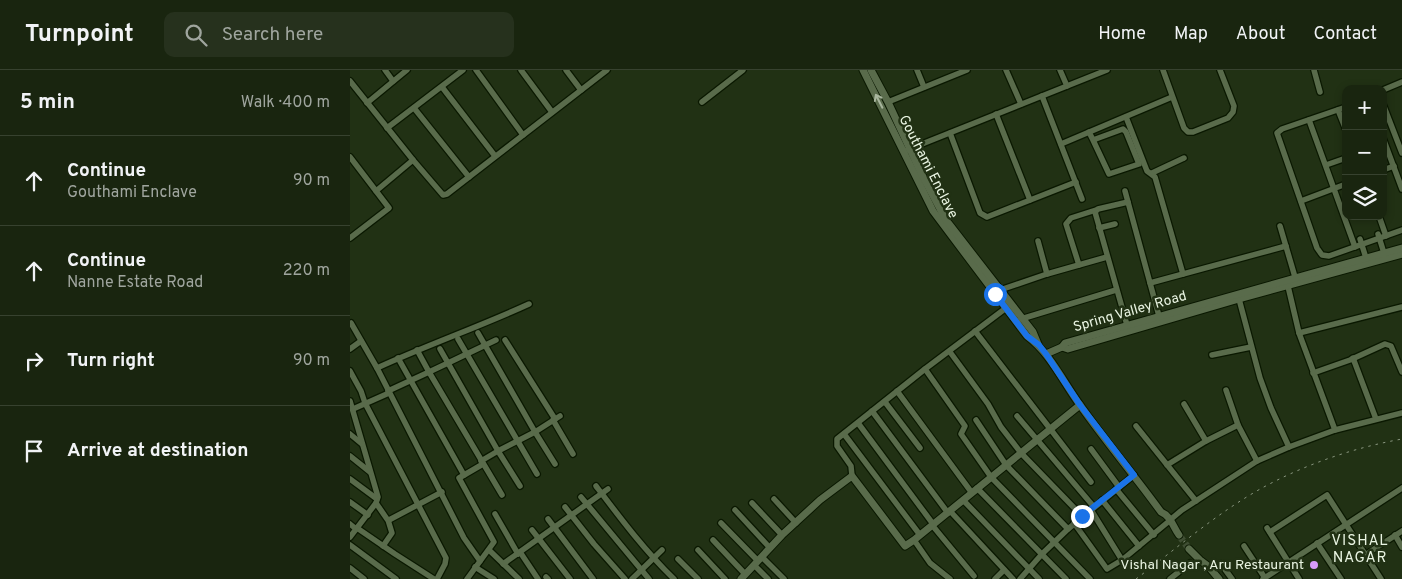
<!DOCTYPE html>
<meta charset="utf-8">
<style>
body{margin:0;font-family:Overpass,sans-serif;background:#26311d;color:#f1f3f6}
.controls{position:absolute;right:15px;top:15px;display:grid;overflow:hidden;border-radius:10px;box-shadow:0 2px 8px #0003}
.controls button{width:45px;height:45px;display:grid;place-items:center;padding:0;border:0;border-bottom:1px solid #37422f;background:#19250f;color:#f1f3f6;font:25px sans-serif}
.stop{position:absolute;width:15px;height:15px;margin:-11px;border:4px solid #1a73e8;border-radius:50%;background:#fff}
.stop.end{background:#1a73e8;border-color:#fff;box-shadow:0 1px 5px #0008}
.list{margin:0;padding:0;list-style:none}
h2{display:flex;justify-content:space-between;align-items:center;height:65px;margin:0;padding:0 20px;font-size:21px}
h2 small{font-size:16px;font-weight:400;color:#9fa59e}
.list li{display:grid;grid-template-columns:32px 1fr auto;gap:15px;align-items:center;box-sizing:border-box;height:90px;padding:0 20px;border-top:1px solid #37422f}
.list b{display:block;font-size:19px;white-space:nowrap}
.list p{margin:0;font-size:16px;white-space:nowrap;color:#9fa59e}
.list em{font-size:16px;font-style:normal;color:#9fa59e}
.icon{flex:none;width:28px;height:28px;fill:none;stroke:currentColor;stroke-width:2;stroke-linecap:round;stroke-linejoin:round}
.map{position:relative;flex:none;width:1052px;height:509px;overflow:hidden}
header{display:flex;align-items:center;gap:30px;box-sizing:border-box;height:70px;padding:0 25px;background:#19250f;border-bottom:1px solid #37422f}
header strong{font-size:24px}
nav{display:flex;gap:28px;margin-inline-start:auto;font-size:18px}
.search{width:350px;height:45px;background:#26311d;display:flex;align-items:center;gap:12px;box-sizing:border-box;padding:0 18px;border-radius:10px;color:#9fa59e;font-size:19px}
main{display:flex}
aside{flex:1;background:#19250f}
.map>svg:first-child{display:block}
</style>
<header>
<strong>Turnpoint</strong>
<div class="search"><svg class="icon" aria-label="search" viewBox="0 0 24 24"><circle cx="10" cy="10" r="6"/><path d="M15 15l6 6"/></svg>Search here</div>
<nav><a>Home</a><a>Map</a><a>About</a><a>Contact</a></nav>
</header>
<main>
<aside>
<h2>5 min<small>Walk · 400 m</small></h2>
<ul class="list">
<li><svg class="icon" aria-label="ahead" viewBox="0 0 24 24"><path d="M12 20V5M6 11l6-6 6 6"/></svg><div><b>Continue</b><p>Gouthami Enclave</p></div><em>90 m</em></li>
<li><svg class="icon" aria-label="ahead" viewBox="0 0 24 24"><path d="M12 20V5M6 11l6-6 6 6"/></svg><div><b>Continue</b><p>Nanne Estate Road</p></div><em>220 m</em></li>
<li><svg class="icon" aria-label="right" viewBox="0 0 24 24"><path d="M7 20v-9h11M14 6l5 5-5 5"/></svg><div><b>Turn right</b></div><em>90 m</em></li>
<li><svg class="icon" aria-label="arrive" viewBox="0 0 24 24"><path d="M6 21V4h12l-3 4 3 4H6"/></svg><div><b>Arrive at destination</b></div></li>
</ul>
</aside>
<div class="map">
<svg width="1052" height="509" viewBox="0 0 1052 509">
<rect width="100%" height="100%" fill="#213114"/>
<g fill="none" stroke-linecap="round" stroke-linejoin="round">
<path stroke="#3f4e33" stroke-width="7" stroke-dasharray="7 3.5" stroke-linecap="butt" d="M829,465l10,14"/>
<g stroke="#0a1800" stroke-width="8">
<g id="minor">
<path d="M35,0l8,11"/>
<path d="M126,0l47,65"/>
<path d="M171,0l31,42"/>
<path d="M216,0l15,20"/>
<path d="M567,0l7,17"/>
<path d="M656,0l15,34"/>
<path d="M710,0l7,16"/>
<path d="M813,0l21,58 4,4h5l35,-14 5,-6 1,-6 -14,-36"/>
<path d="M964,0l6,22"/>
<path d="M0,11l63,79 30,35 4,-1 160,-124"/>
<path d="M92,17l53,69"/>
<path d="M1033,20l19,-8"/>
<path d="M692,26l40,103"/>
<path d="M352,32l41,-32"/>
<path d="M538,32l79,-32"/>
<path d="M17,33l40,-33"/>
<path d="M1033,34l19,49"/>
<path d="M996,37l-64,22 -5,4 40,115 5,7 7,1 73,-26"/>
<path d="M64,38l55,69"/>
<path d="M988,40l8,20"/>
<path d="M646,44l34,86"/>
<path d="M776,47l21,54 8,6 28,97"/>
<path d="M959,50l46,127"/>
<path d="M37,58l76,-58"/>
<path d="M739,62l4,8 16,34 30,-10 -13,-32 -3,-3 -30,11"/>
<path d="M600,63l30,80 7,4 89,-35"/>
<path d="M1033,68l19,51"/>
<path d="M711,74l111,-47"/>
<path d="M557,80l200,-80"/>
<path d="M0,87l39,51 -39,30"/>
<path d="M976,95l20,-7"/>
<path d="M1033,100l11,-4"/>
<path d="M802,103l32,-15"/>
<path d="M26,121l37,-31"/>
<path d="M775,121l34,125"/>
<path d="M951,131l45,-17"/>
<path d="M1029,146l7,20"/>
<path d="M930,156l15,51"/>
<path d="M749,158l16,-4"/>
<path d="M1028,164l6,19"/>
<path d="M1010,169l6,19"/>
<path d="M688,171l9,33"/>
<path d="M729,195l-13,-41 5,-6 25,-8"/>
<path d="M937,212l12,51 36,97"/>
<path d="M800,213l136,-37"/>
<path d="M650,220l47,-16 60,-17"/>
<path d="M889,229l21,79 11,30 18,39"/>
<path d="M671,249l95,-29"/>
<path d="M1,253l26,45 87,170 16,23"/>
<path d="M777,255l-32,-113 3,-3 30,-7"/>
<path d="M625,261l116,151"/>
<path d="M128,263l57,99 20,32"/>
<path d="M949,263l103,-26"/>
<path d="M108,269l79,135"/>
<path d="M155,270l50,79"/>
<path d="M0,279l11,-8"/>
<path d="M90,279l8,14 48,-23"/>
<path d="M67,280l12,22 19,-9 50,88 37,-19 25,-16"/>
<path d="M600,282l38,52 13,23 20,26 61,63"/>
<path d="M862,285l39,-8"/>
<path d="M48,288l66,117"/>
<path d="M1003,288l23,61"/>
<path d="M27,298c50,-23 102,-41 152,-64"/>
<path d="M575,299l40,57 -4,8 30,43 99,102"/>
<path d="M0,301l11,20 4,12 81,155 -1,6 -8,15"/>
<path d="M963,303l37,-13 35,-16 6,2 11,26"/>
<path d="M876,320l12,35 19,36"/>
<path d="M38,321l41,-19 73,123"/>
<path d="M547,321l75,102"/>
<path d="M0,331l28,96 -2,6 -26,34"/>
<path d="M535,332l35,46"/>
<path d="M834,334l22,37"/>
<path d="M3,339l36,-16"/>
<path d="M522,341l76,102"/>
<path d="M667,346l77,91"/>
<path d="M203,350l20,34"/>
<path d="M626,350l30,45 62,64"/>
<path d="M508,353l75,101"/>
<path d="M786,356l60,75"/>
<path d="M0,364l12,10"/>
<path d="M494,364l76,101"/>
<path d="M741,379l28,38"/>
<path d="M0,386l20,16"/>
<path d="M131,391l17,-10 22,35"/>
<path d="M817,395l39,-24 32,-16"/>
<path d="M502,406l-1,-10 -14,-20v-7l88,-70 81,-61"/>
<path d="M0,409l27,20"/>
<path d="M246,416c25,33 49,65 78,93"/>
<path d="M627,418l89,91"/>
<path d="M766,419l38,46"/>
<path d="M231,427l68,82"/>
<path d="M424,429l22,24"/>
<path d="M613,430l76,79"/>
<path d="M752,430l37,46"/>
<path d="M0,432l18,13"/>
<path d="M26,433l11,16 2,1 53,-28"/>
<path d="M402,433l30,32"/>
<path d="M215,437l29,37 31,35"/>
<path d="M385,440l35,38"/>
<path d="M741,440l31,50"/>
<path d="M600,441l63,68"/>
<path d="M145,444l23,40"/>
<path d="M198,449l45,60"/>
<path d="M820,450l12,-10 75,-49 32,-14 46,-17 67,-17"/>
<path d="M371,453l37,38"/>
<path d="M724,453l33,46 15,-9 46,-38"/>
<path d="M0,454l6,5"/>
<path d="M582,455l42,51"/>
<path d="M7,458l38,26 39,25"/>
<path d="M917,458l32,51"/>
<path d="M182,460l38,49"/>
<path d="M920,462l57,-37 54,84"/>
<path d="M1045,465l7,12"/>
<path d="M363,470l32,34"/>
<path d="M564,470l16,23 20,16"/>
<path d="M967,473l24,36"/>
<path d="M0,475l46,34"/>
<path d="M33,476l9,-13 -4,-13"/>
<path d="M894,476l21,32"/>
<path d="M139,480l30,29"/>
<path d="M348,480l27,29"/>
<path d="M170,482l18,27"/>
<path d="M1015,485l37,-24"/>
<path d="M412,487l22,22"/>
<path d="M328,489l20,20"/>
<path d="M153,494l105,-75"/>
<path d="M871,494l11,15"/>
<path d="M404,495l14,14"/>
<path d="M125,497l19,12"/>
<path d="M0,498l14,11"/>
<path d="M196,507l2,2"/>
<path d="M117,509l27,-37 -35,-64 24,-14"/>
<path d="M282,509l30,-29"/>
<path d="M645,509l9,-9"/>
<path d="M670,509l22,-25 26,-25 66,-54"/>
<path d="M820,509l20,-16"/>
<path d="M913,509l139,-91"/>
</g>
</g>
<g stroke="#0a1800" stroke-width="9">
<g id="tertiary">
<path d="M513,0l70,141 94,125c24,18 36,46 53,69 26,37 55,71 81,107 10,4 12,15 18,23"/>
<path d="M521,0l17,32 34,73 24,45 87,112 5,12"/>
<path d="M712,277l6,2 171,-50 163,-45"/>
<path d="M696,284l16,-7 3,-4 337,-95"/>
<path d="M839,479l11,11 8,6 11,13"/>
<path d="M391,509l41,-44 38,-35 32,-24 53,70 9,-6 166,-135"/>
</g>
</g>
<use href="#minor" stroke="#596b4b" stroke-width="5.5"/>
<use href="#tertiary" stroke="#596b4b" stroke-width="7"/>
<path stroke="#89967f" stroke-width="1" stroke-dasharray="2.5 5" stroke-linecap="butt" d="M786,509c41,-31 81,-66 126,-91 44,-24 91,-40 140,-49"/>
</g>
<defs><path id="oneway-shaft" d="M-6 0H5M1.5-3L5.5 0L1.5 3" fill="none" stroke-width="1.6" stroke-linecap="round" stroke-linejoin="round" transform="scale(1.25)"/></defs>
<use stroke="#a8b69e" href="#oneway-shaft" transform="translate(529 31) rotate(-117)"/>
<g fill="none" stroke-linecap="round" stroke-linejoin="round">
<path stroke="#1a73e8" stroke-width="6" d="M645,224l32,42 12,9 7,9 34,51 54,70 -52,41"/>
</g>
<circle fill="#d79bf9" stroke="#213114" stroke-width="2" cx="964" cy="495" r="5"/>
<g text-anchor="middle" dominant-baseline="central" stroke-width="5" stroke-linejoin="round" paint-order="stroke">
<g font-size="14" fill="#e9f4e2" stroke="#213114">
<text transform="translate(578 97) rotate(63)">Gouthami Enclave</text>
<text transform="translate(780 242) rotate(-16)">Spring Valley Road</text>
</g>
<g font-size="14" fill="#e9f4e2" stroke="#213114" text-anchor="end">
<text x="954" y="495">Vishal Nagar , Aru Restaurant</text>
</g>
<g font-size="15" letter-spacing="1" fill="#e9f4e2" stroke="#213114">
<text x="1010" y="471">VISHAL<tspan x="1010" dy="17">NAGAR</tspan></text>
</g>
</g>
</svg>
<div class="controls">
<button>+</button>
<button>−</button>
<button><svg class="icon" aria-label="layers" viewBox="0 0 24 24"><path d="M12 4l9 5-9 5-9-5zM3 14l9 5 9-5"/></svg></button>
</div>
<div class="stop" style="left:645px;top:224px"></div>
<div class="stop end" style="left:732px;top:446px"></div>
</div>
</main>
